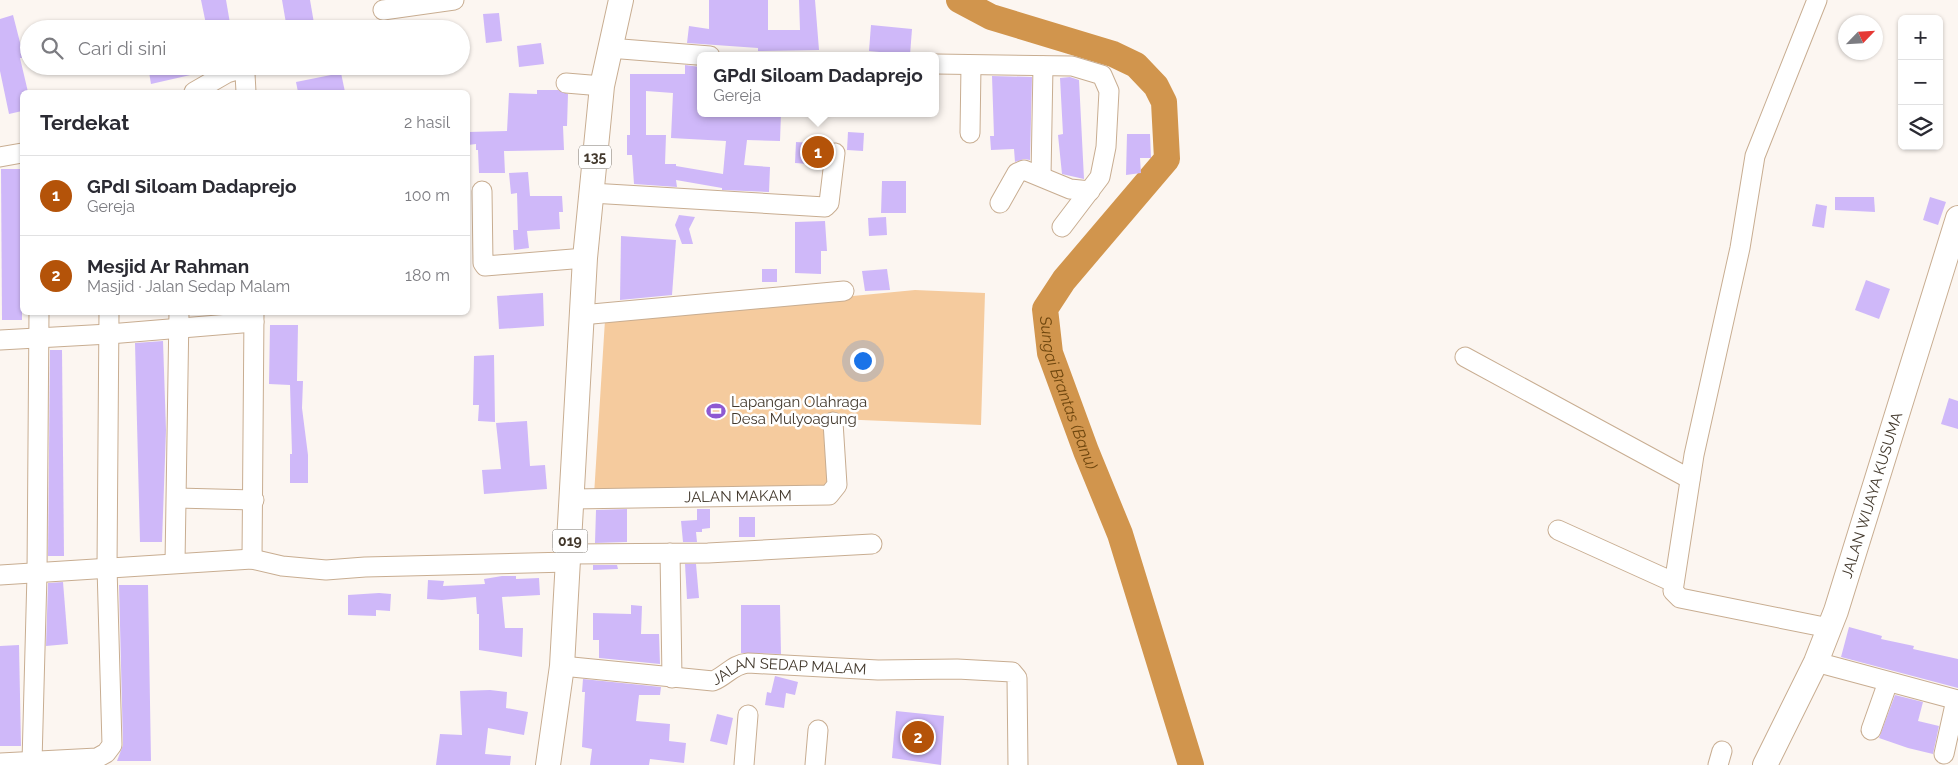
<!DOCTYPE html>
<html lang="id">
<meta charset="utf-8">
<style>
body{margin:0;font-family:Raleway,sans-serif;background:#f7f7f7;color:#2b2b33}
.controls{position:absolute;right:15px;top:15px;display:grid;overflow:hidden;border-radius:8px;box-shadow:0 1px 4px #0004}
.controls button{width:45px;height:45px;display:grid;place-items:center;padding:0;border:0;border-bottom:1px solid #e1e1e2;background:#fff;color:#2b2b33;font:25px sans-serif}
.compass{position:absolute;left:1838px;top:15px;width:45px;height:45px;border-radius:50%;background:#fff;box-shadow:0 1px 4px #0004;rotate:65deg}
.you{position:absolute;left:862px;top:360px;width:18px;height:18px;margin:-12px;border:4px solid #fff;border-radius:50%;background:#1a73e8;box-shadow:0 0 0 8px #1a73e833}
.badge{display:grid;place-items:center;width:32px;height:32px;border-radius:50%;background:#b45309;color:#fff;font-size:16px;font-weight:700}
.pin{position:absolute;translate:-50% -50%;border:2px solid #fff;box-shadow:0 1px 5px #0006}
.popup{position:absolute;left:697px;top:52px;width:242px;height:65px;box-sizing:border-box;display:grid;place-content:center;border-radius:8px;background:#fff;filter:drop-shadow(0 1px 4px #0005);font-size:16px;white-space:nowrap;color:#7c7c81}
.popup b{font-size:19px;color:#2b2b33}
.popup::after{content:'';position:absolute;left:50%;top:100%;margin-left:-10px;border:10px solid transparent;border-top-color:#fff}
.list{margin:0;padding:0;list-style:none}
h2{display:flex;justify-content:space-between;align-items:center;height:65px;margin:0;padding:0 20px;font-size:21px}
h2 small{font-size:16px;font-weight:400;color:#7c7c81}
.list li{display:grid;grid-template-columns:32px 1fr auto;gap:15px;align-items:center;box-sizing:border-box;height:80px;padding:0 20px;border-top:1px solid #e1e1e2}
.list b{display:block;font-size:19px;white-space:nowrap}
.list p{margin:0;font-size:16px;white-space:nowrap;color:#7c7c81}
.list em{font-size:16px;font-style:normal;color:#7c7c81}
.icon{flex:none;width:28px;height:28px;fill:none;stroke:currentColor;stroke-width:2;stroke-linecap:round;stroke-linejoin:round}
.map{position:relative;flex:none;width:1958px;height:765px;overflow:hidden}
.search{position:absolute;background:#fff;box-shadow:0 1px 4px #0004;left:20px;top:20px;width:450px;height:55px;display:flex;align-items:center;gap:12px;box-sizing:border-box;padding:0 18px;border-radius:28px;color:#7c7c81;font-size:19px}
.panel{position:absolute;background:#fff;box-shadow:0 1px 4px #0004;left:20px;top:90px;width:450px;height:225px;border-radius:8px}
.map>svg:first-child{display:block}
</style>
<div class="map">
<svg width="1958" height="765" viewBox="0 0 1958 765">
<rect width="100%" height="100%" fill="#fcf6f1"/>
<path fill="#f5cb9e" d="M915,290l70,3 -4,132 -144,-6v-7l-7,5 1,70 -237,8 11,-175z"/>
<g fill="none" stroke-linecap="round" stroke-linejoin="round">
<path stroke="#d1954d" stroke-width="26" id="s1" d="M959,0l32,17 122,37 23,11 20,21 8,16 3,57 -103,121 -19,29 5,44 36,98 34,83 71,231"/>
</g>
<g fill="#cfb8f9" fill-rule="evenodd">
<path d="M201,0h25l5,29h-24z"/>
<path d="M282,0h28l5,29h-28z"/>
<path d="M709,0h59v30h32l-1,-30h16l4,50 -61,1v-3l-71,-5 2,-17 20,3z"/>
<path d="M499,13l3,28 -16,2 -3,-29z"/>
<path d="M13,15l11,43h-4l8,34h-6v19l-13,3 -9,-43v-52z"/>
<path d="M871,25l41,4 -2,26 -41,-4z"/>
<path d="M541,43l3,21 -25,3 -2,-21z"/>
<path d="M685,65l15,2v46h81l-1,28 -33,-1 -3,25 26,2 -1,25 -47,-2v-2l-46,-8 1,7 -43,-3 -2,-29h-5v-20h3v-61h55zM646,91l27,2 -2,45 55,3 -3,33 -47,-8v-2h-11l1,-29h-20z"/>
<path d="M148,66h59l1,5 -57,13z"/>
<path d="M341,73l4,19h-47l-2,-10z"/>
<path d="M992,76l40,1 -2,83 -6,-1 -9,3 -1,-13 -23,1 -1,-14h4z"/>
<path d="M1070,77l9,3 5,99 -22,-5 -4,-39 5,-1 -3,-56z"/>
<path d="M537,90h21l10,4 -1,32h-4l1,24 -60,1 1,22h-26l-1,-23h-2v-6l-8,1v-13l39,-1 2,-38 28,1z"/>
<path d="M848,132l16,1 -1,18 -16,-1z"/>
<path d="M1127,134h23l1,24h-11l1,15 -15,2z"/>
<path d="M796,142l32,2 -4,7 -2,14 -27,-2z"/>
<path d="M1,169h21v151h-20z"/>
<path d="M528,172l2,24h32l1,16h-4l1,17 -33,2 2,17 -15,2 -1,-20h5l-1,-37 -6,1 -2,-21z"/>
<path d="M882,181h24v32h-25z"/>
<path d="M1835,197h39l1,15 -40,-2z"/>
<path d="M1930,197l16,5 -8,23 -15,-5z"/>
<path d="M1816,204l11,2 -3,22 -12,-2z"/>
<path d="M679,215l16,2 -6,12 4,15h-11l-7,-19z"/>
<path d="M886,217l1,18 -18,1 -1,-18z"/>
<path d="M825,221l2,30h-6v23l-26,-1v-51z"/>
<path d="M621,236l55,4 -4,55 -52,5z"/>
<rect x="762" y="269" width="15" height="13"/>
<path d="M887,269l3,21 -25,1 -3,-20z"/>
<path d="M1866,280l24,9 -11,30 -24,-9z"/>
<path d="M543,293l1,33 -45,3 -2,-33z"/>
<path d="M270,325h28l-1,56h6l-1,27 6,47v28h-18v-29h2l-2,-69 -21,-1z"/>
<path d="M163,341l3,89 -4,112h-22l-5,-199z"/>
<path d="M50,350h12l2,206h-16z"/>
<path d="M494,355l1,67 -17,-1 1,-16h-6l1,-49z"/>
<path d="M1949,398l9,3v28l-17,-5z"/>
<path d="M527,421l3,45 15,-1 2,24 -63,5 -2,-24 19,-1 -5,-46z"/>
<path d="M627,509v33l-32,1 1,-33z"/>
<path d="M697,509h13v19l-8,1v3h-6l1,10h-14l-2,-21 16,-1z"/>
<rect x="739" y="517" width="16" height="20"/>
<path d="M685,564h11l3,34 -12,1z"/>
<path d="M593,565h24l1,4 -25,1z"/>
<path d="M502,576h14v3l23,-1 1,17 -38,2 3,31h18l-1,29 -43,-7v-36h-2l-1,-17 -34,3 -15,-1 1,-19 16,1 -1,5 42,-2 -1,-5z"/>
<path d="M63,582l5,62 -22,2 2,-63z"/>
<path d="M119,585h29l3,176h-34l6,-16z"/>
<path d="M379,593l12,1 -1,17 -14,-1v6l-28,-1v-20z"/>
<path d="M631,605l11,1 -1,28h18l1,30 -61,-6v-18h-6v-27l38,1z"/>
<path d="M741,605h39l1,49 -40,-1z"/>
<path d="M1849,627l33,9 -1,3 33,7 -1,3 45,10v29l-117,-31z"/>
<path d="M19,645l2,101h-21v-100z"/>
<path d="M775,676l23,6 -3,13 -9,-2 -2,15 -19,-3 2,-13 4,1z"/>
<path d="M583,679l78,8 -1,8h-21l-3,26 34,3 -1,17 17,2 -2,20 -34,-4 -1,6h-59l2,-16 -10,-2 3,-55h-3z"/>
<path d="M490,690l17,2 -1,16 22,4 -4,23 -36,-7 -3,26 26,2 -1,9h-74l4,-31 22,1 -2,-44z"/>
<path d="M1895,695l28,7 -5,19 21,5 -6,28 -25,-6 -29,-10z"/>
<path d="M896,711l48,5 -3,49 -49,-7z"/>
<path d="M717,714l16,4 -6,27 -17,-4z"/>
</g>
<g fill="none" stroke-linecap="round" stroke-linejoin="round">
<g stroke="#c8ad91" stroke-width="21">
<g id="minor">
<path d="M1817,0l-62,156 -15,92 -46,207 -21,136 7,7 149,30"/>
<path d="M383,10l71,-10"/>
<path d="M609,48l101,8"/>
<path d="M936,64l136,2 30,9 7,16 -3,56 -6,30 -38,50"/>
<path d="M566,83l36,3"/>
<path d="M194,92l33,-19 13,-4 5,5 1,18"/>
<path d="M970,133l1,-67"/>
<path d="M0,157l22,-4"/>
<path d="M1041,176l2,-110"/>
<path d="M482,191l1,72 2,3 100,-8"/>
<path d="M591,193l234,14 4,-4 6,-50"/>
<path d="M1000,203l17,-30 7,-3 46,19 20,2"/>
<path d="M581,315l263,-24"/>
<path d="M0,340l109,-6 145,-12"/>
<path d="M1465,357l225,122"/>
<path d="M177,498l77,2"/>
<path id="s2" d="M572,499l257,-4 8,-10 -4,-63"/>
<path d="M1558,530l115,52"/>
<path d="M670,553l2,125"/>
<path d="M570,554l138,-1 164,-9"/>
<path d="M252,559l2,-247"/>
<path d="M175,563l4,-251"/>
<path d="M0,575l252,-16 30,7 44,4 39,-3 204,-5"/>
<path d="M1816,662l142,38"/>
<path id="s3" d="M562,666l151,15c13,-5 20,-17 35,-18l130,7 79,-1 55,3 5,6 1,87"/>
<path d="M1871,730l17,-48"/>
<path d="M1944,754l12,-54"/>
<path d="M32,762l5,-188 2,-262"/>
<path d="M0,763l97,-5 9,-5 6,-8 -5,-178 2,-255"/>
<path d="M744,765l4,-50"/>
<path d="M815,765l3,-35"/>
<path d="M1718,765l4,-14"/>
</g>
</g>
<g stroke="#c8ad91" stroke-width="26">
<g id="major">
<path d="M548,765l14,-99 23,-408 17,-172 19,-86"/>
<path id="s4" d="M1765,765l51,-103 20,-51 122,-393"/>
</g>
</g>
<use href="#minor" stroke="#fff" stroke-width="19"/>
<use href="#major" stroke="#fff" stroke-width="24"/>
</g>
<defs>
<g id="stadium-bare" transform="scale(1.5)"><path d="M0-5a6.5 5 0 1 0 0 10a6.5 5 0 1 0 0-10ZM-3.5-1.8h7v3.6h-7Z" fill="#8e5ad2" stroke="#fff" stroke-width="2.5" paint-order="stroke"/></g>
</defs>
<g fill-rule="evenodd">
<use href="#stadium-bare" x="716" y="411"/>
</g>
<g text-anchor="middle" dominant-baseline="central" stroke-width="5" stroke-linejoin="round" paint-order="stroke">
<g fill="#fff" stroke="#7b746c" stroke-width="1">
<rect x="579" y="145.5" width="32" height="23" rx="4"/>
<rect x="552.5" y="529.5" width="35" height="23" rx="4"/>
</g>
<g font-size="14" font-weight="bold" fill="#43392d">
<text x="595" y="157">135</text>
<text x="570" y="541">019</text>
</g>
<g font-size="15" fill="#43392d" stroke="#fff" text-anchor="start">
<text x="731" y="402">Lapangan Olahraga<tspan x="731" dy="17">Desa Mulyoagung</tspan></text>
</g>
<g font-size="15" fill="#43392d" stroke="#fff">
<text stroke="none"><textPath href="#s4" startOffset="291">JALAN WIJAYA KUSUMA</textPath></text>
<text stroke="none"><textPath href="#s2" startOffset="166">JALAN MAKAM</textPath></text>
<text stroke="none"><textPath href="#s3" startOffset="231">JALAN SEDAP MALAM</textPath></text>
</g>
<g font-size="16" font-style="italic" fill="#6f470f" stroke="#fff">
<text stroke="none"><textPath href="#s1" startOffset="574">Sungai Brantas (Banu)</textPath></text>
</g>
</g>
</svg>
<div class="controls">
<button>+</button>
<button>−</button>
<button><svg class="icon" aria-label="layers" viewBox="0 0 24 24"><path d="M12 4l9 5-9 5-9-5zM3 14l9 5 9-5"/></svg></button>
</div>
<svg class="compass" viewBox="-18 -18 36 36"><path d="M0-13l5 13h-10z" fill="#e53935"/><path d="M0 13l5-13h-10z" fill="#7c7c81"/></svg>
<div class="you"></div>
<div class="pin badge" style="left:818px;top:152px">1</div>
<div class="popup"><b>GPdI Siloam Dadaprejo</b>Gereja</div>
<div class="pin badge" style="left:918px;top:737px">2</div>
<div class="search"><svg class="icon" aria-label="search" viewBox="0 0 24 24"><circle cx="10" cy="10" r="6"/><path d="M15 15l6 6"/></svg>Cari di sini</div>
<section class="panel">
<h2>Terdekat<small>2 hasil</small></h2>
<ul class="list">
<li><span class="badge">1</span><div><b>GPdI Siloam Dadaprejo</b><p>Gereja</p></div><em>100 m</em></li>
<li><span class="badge">2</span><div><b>Mesjid Ar Rahman</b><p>Masjid · Jalan Sedap Malam</p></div><em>180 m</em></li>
</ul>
</section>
</div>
